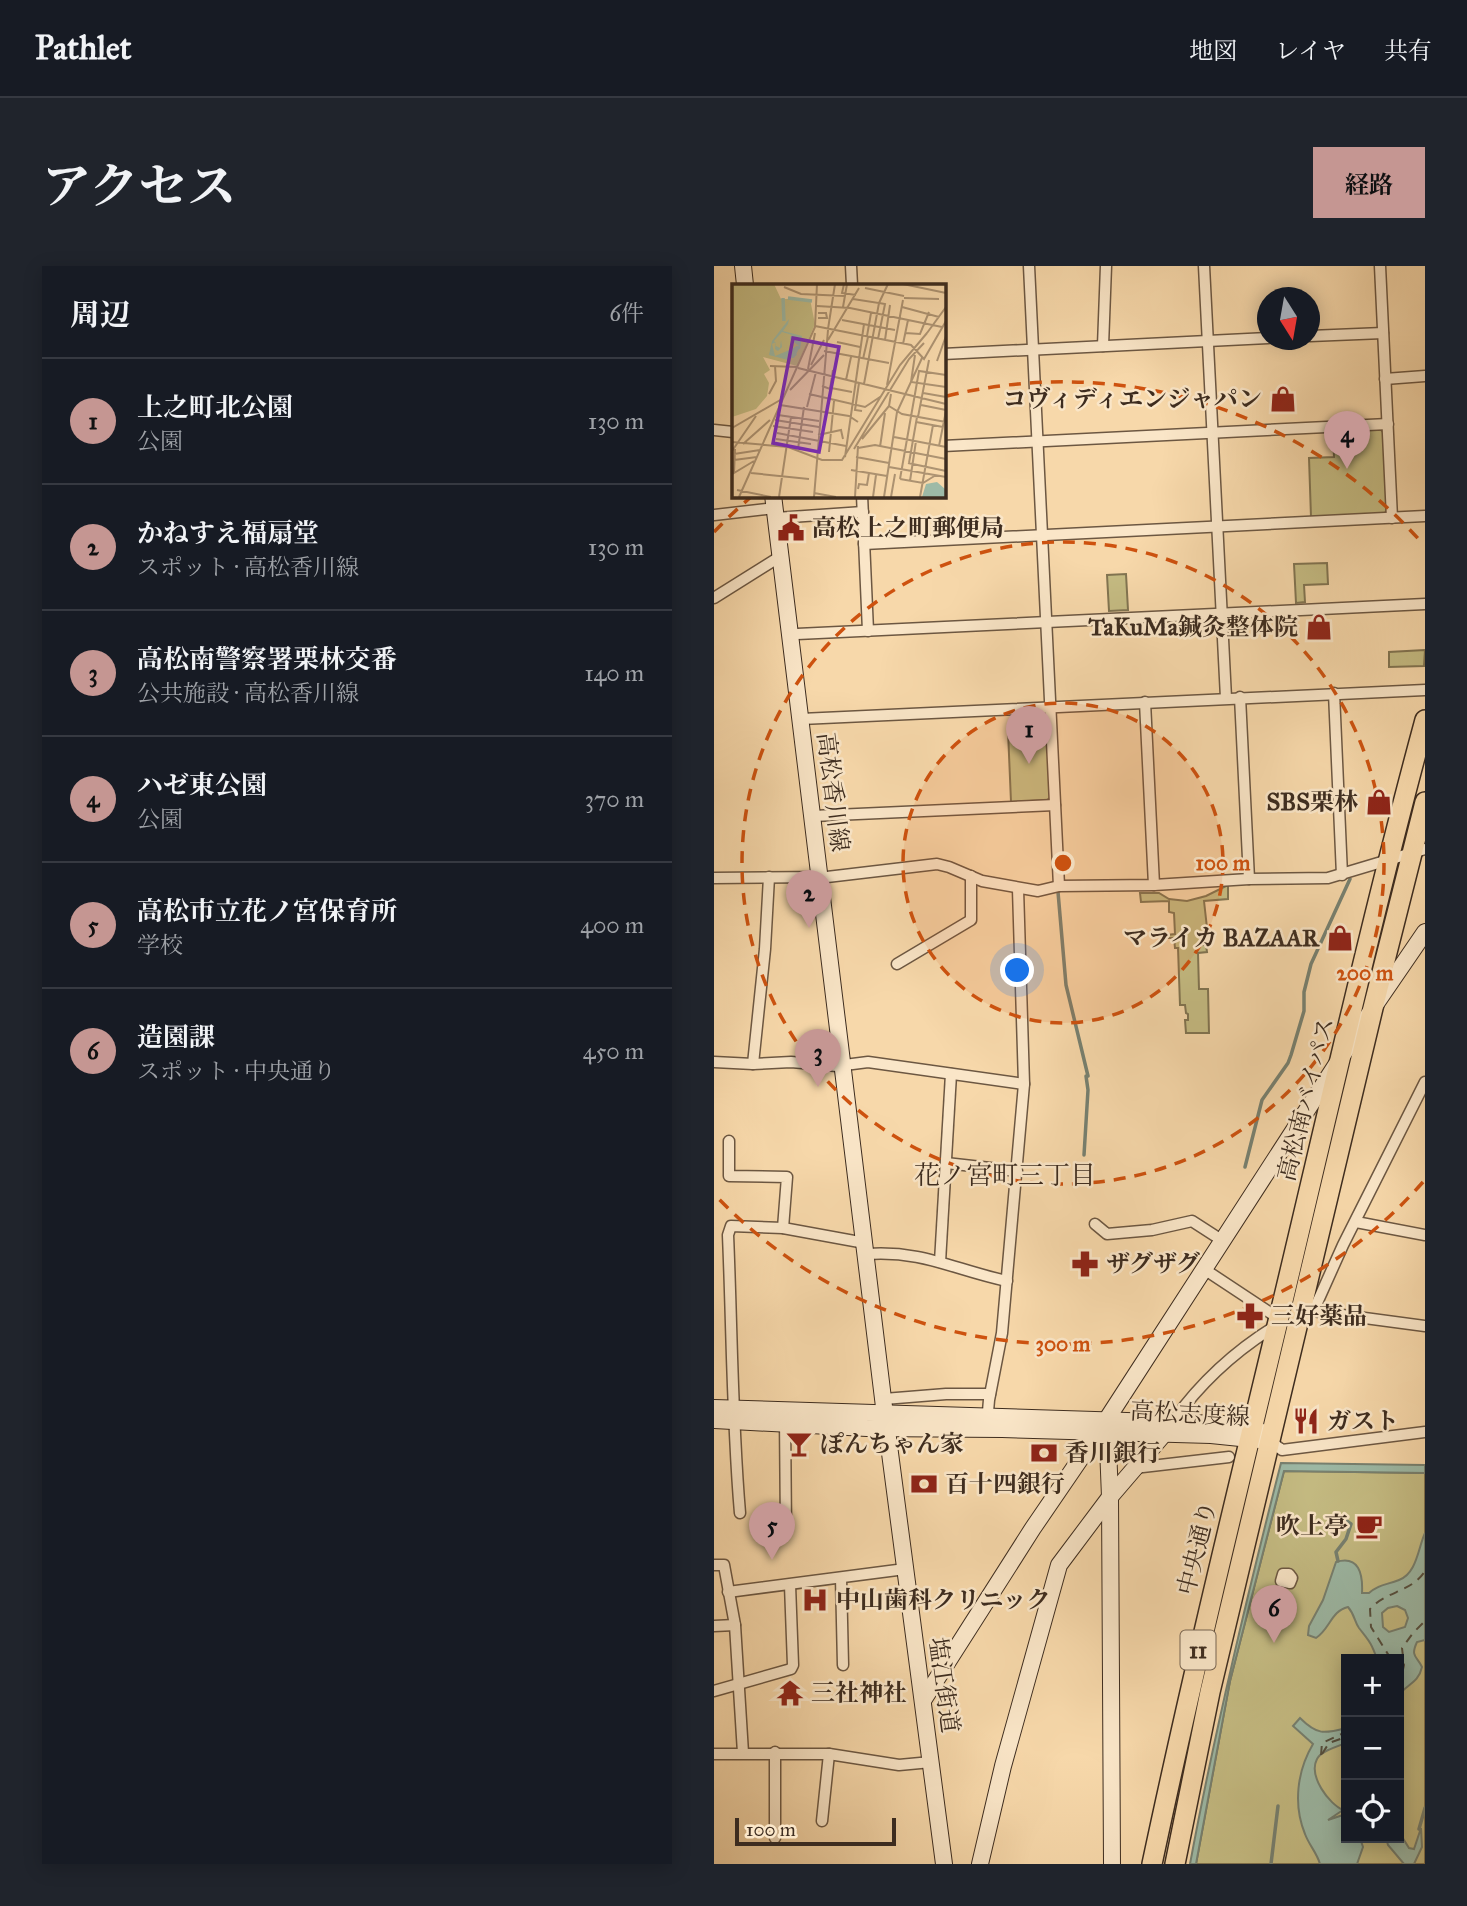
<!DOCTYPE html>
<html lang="ja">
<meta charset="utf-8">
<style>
body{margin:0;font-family:"IM FELL Great Primer","Noto Serif JP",serif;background:#20242c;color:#f1f3f6}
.controls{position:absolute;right:21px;bottom:21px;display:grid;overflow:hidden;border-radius:0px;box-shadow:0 4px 18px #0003}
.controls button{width:63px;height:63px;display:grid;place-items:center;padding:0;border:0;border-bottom:2px solid #363941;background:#171b24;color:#f1f3f6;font:35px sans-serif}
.compass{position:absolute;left:543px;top:21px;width:63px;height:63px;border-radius:50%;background:#171b24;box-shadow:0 4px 18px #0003;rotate:169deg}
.scale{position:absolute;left:21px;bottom:18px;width:161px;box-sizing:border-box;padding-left:7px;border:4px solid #3d2c1f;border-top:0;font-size:19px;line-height:24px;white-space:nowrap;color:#3d2c1f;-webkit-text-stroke:5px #fae6c8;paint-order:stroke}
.you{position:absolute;left:304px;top:705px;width:24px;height:24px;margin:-18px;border:5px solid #fff;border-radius:50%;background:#1a73e8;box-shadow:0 0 0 10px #1a73e833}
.badge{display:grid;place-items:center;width:46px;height:46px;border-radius:50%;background:#c59692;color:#111;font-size:23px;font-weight:700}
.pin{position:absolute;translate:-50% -58px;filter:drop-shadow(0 2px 4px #0008)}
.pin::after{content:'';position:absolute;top:37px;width:24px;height:21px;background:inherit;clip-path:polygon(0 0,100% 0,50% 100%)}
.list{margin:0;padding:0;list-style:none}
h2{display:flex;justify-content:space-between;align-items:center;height:91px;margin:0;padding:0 28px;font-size:30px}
h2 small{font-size:23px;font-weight:400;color:#9ea1a6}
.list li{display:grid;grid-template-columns:46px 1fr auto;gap:21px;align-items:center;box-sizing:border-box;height:126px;padding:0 28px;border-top:2px solid #363941}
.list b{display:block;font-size:26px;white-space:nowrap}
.list p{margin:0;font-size:23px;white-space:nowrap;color:#9ea1a6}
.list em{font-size:23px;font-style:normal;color:#9ea1a6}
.icon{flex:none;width:38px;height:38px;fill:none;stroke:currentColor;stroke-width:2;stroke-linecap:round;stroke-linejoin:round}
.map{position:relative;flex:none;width:711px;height:1598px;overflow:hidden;border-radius:0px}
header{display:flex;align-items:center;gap:42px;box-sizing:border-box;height:98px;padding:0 35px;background:#171b24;border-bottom:2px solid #363941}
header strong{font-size:33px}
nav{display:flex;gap:38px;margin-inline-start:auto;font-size:24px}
.intro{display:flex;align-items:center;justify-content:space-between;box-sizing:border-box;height:168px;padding:0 42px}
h1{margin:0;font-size:49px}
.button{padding:18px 32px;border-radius:0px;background:#c59692;color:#111;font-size:24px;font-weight:700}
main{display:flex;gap:42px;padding:0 42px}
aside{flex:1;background:#171b24;border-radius:0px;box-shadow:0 4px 18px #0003}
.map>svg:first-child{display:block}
</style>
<header>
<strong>Pathlet</strong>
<nav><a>地図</a><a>レイヤ</a><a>共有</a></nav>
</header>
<div class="intro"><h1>アクセス</h1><a class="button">経路</a></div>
<main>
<aside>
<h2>周辺<small>6件</small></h2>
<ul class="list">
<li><span class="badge">1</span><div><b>上之町北公園</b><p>公園</p></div><em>130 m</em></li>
<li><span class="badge">2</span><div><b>かねすえ福扇堂</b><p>スポット · 高松香川線</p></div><em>130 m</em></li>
<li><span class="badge">3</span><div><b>高松南警察署栗林交番</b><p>公共施設 · 高松香川線</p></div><em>140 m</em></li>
<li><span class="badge">4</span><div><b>ハゼ東公園</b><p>公園</p></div><em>370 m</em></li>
<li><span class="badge">5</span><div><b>高松市立花ノ宮保育所</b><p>学校</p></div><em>400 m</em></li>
<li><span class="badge">6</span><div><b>造園課</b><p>スポット · 中央通り</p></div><em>450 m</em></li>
</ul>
</aside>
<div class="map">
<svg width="711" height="1598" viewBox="0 0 711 1598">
<rect width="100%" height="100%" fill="#f7d8aa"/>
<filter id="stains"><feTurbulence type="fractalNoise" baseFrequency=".00286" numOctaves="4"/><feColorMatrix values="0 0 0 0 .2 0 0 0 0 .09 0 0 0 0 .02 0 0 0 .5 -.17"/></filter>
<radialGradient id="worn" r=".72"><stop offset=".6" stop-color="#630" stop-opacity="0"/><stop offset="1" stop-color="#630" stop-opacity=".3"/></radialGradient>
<g fill="#c5bc83" stroke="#817451" stroke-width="2" fill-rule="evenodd">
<path d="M666,163l4,4 3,77 -3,4 -73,3 -2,-59 25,-1 -1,-26z"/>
<path d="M613,297l1,21 -24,1 1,17 -9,1 -2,-39z"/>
<path d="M412,308l2,36 -19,1 -2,-36z"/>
<path d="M711,384l-1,16 -35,1v-15z"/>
<path d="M329,446l4,3 4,82 -4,3 -36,2 -3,-71 14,-1 -1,-17z"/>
<path d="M514,619v14l-24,2 4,36 -8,1 1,7h5l1,7 -9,1 1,36h9l1,44h-23l-1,-13h3v-6l-2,-1 -1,-8h-5l-2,-57h-3l-1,-10h-7v-3l8,-1 -1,-21 -5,-1v-11l-28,1 -1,-9h19l10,6 18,2 19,-5z"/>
<path d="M570,1205l141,2v391h-229l34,-183zM632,1393h53v179h-53z"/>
</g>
<g fill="#9dbaa7" stroke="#778171" stroke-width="2" fill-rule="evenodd">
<path d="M567,1197l144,2v8l-141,-2 -54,210 -34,183h-6c25,-135 57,-268 91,-401z"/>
<path d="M711,1267v107l-8,2c-7,15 0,14 5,25 -4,18 -17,17 -23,29v-37h-22c-6,-17 -8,-18 -18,-31 -5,-7 -4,-13 -11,-21 -17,4 -18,22 -32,31l-8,-3 1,-9 14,-26 13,-38c23,-7 27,12 26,31h7c10,-9 18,-8 30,-13 18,-7 19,-32 26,-47zM683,1340l8,4 3,8 -3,9 -16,5 -6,-5 -1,-14 6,-5z"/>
<path d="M586,1452c17,17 24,16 46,10v15c-8,3 -25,8 -29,16 -9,17 12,45 26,51l-15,10 18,-6v24h14l3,9 -6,17h-37c-3,-11 -11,-19 -15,-30 -12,-29 -8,-63 8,-90l-20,-18z"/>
<path d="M707,1562l1,19 -8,17h-10l-16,-19 -2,-7h13v-6l10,16 5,1z"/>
</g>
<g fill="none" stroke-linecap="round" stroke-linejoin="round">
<g stroke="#778171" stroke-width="3.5">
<path d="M344,626l8,93 22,91h-2l2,14 -4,65"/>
<path d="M531,901l17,-67 26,-37 3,-8 13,-44v-19l7,-28 39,-85"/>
<path d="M623,1248l14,10 -5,15 -10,13 2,9"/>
<path d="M705,1563l6,-21"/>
<path d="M557,1598l7,-58"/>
</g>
<g stroke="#555041" stroke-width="2" stroke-dasharray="9 7" stroke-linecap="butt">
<path d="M677,1393l-20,-32 -1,-18c16,-18 42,-17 55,-38"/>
<path d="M685,1422l5,-23 -2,-17 11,-15 12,-12"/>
<path d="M608,1488l7,-11 17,-6"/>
<path d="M607,1489l1,-12 24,-11"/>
</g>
<g stroke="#6c5742" stroke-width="13">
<g id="street">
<path d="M137,0l1,19"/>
<path d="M315,0l30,620"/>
<path d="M490,0l22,432"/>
<path d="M666,0l12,252"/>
<path d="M596,70l73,-3"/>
<path d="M389,80l3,-80"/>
<path d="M229,88l325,-16"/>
<path d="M671,113l40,-3"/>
<path d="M0,164l19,2"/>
<path d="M229,180l445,-22"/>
<path d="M148,229l6,136"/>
<path d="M0,249l61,-7"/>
<path d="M62,252l87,-6"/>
<path d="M150,278l561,-28"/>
<path d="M0,332l67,-42"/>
<path d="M77,371l6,-3 628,-30"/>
<path d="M620,427l8,182"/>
<path d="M526,431l9,182"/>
<path d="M431,436l9,183"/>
<path d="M87,453l624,-29"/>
<path d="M99,550l242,-11"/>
<path d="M0,612l113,-1 110,-13 12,3 33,14 56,10 21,-5 95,-1 95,-6 79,-1 97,-29"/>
<path d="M183,698l74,-44v-44"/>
<path d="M0,796l39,2 38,-2 46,4 31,-4 156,22"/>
<path d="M39,798l12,-115 4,-72"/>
<path d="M15,875v35l58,1 -4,51"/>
<path d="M232,897l71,8"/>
<path d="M642,956l69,13"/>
<path d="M381,958l12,10 45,-4 40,-9 31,20"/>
<path d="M153,988c55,-4 88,16 140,27"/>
<path d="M226,996l11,-188"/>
<path d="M490,1003l74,49"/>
<path d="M589,1044l14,-7 26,-58 82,-163"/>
<path d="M591,1044l120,16"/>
<path d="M170,1133l62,-5h44"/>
<path d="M71,1152l1,112"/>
<path d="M459,1155c28,-39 63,-71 104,-96"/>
<path d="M273,1157l2,-23 13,-67 22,-249 -6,-195"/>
<path d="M556,1175l12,9 143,-18"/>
<path d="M420,1202l95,-11"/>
<path d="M26,1247c-8,-92 -8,-185 -12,-278l3,-9 52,2 82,15"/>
<path d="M0,1299h10l11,60 8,128"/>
<path d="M569,1308h6l3,4 -2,5 -9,-2z"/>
<path d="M127,1312l2,87"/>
<path d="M14,1326l177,-23"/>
<path d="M0,1360l21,-1"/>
<path d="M0,1425l77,-22 2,-4 -3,-80"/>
<path d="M61,1486v86"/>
<path d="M0,1488h115l70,11 32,-3"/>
<path d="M108,1555l7,-67"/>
</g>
</g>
<g stroke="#3d2c1f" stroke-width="18">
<g id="secondary">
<path d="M29,0l2,19"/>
<path d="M59,229l112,920 59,449"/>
<path d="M0,1142l539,17 7,7"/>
<path d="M0,1154l153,8 135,1 209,6 49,5"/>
<path d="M393,1156l3,75 2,367"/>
<path d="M210,1433l109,-171 65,-95 275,-425 52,-76"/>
<path d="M266,1598l23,-98 56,-201 51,-68 54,-63"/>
</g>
</g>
<g stroke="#3d2c1f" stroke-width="22">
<g id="highway">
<path d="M438,1598c41,-193 88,-384 134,-576 45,-189 88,-380 139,-568"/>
<path d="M461,1598l35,-172 163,-684 52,-206"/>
</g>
</g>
<use href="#street" stroke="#fae6c8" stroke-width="10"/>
<use href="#secondary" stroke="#fae6c8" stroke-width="16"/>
<use href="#highway" stroke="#f7d8aa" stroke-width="19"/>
</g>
<circle cx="349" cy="597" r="160" fill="#ce520f" fill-opacity=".12"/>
<g fill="none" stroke="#ce520f" stroke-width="3.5" stroke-dasharray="12 9">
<circle cx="349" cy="597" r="160"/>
<circle cx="349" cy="597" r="321"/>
<path d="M709 916A481 481 0 0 1 0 928M0 266A481 481 0 0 1 37 231M233 130A481 481 0 0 1 709 278"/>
</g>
<defs>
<g id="shop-bare" transform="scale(2.1)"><path d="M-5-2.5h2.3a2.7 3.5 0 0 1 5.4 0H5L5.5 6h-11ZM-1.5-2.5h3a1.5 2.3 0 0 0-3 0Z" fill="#8f2418" stroke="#fae6c8" stroke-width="2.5" paint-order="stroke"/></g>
<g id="civic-bare" transform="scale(2.1)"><path d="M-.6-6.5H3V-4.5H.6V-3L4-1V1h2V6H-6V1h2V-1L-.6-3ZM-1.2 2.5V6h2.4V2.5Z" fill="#8f2418" stroke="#fae6c8" stroke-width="2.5" paint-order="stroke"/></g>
<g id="pharmacy-bare" transform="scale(2.1)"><path d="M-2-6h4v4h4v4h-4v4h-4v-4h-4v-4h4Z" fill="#8f2418" stroke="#fae6c8" stroke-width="2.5" paint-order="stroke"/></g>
<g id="restaurant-bare" transform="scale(2.1)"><path d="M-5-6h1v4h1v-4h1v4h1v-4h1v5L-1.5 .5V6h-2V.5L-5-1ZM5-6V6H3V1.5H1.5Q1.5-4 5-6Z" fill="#8f2418" stroke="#fae6c8" stroke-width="2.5" paint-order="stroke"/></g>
<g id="bar-bare" transform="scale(2.1)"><path d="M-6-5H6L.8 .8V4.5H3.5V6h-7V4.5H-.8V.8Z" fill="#8f2418" stroke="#fae6c8" stroke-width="2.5" paint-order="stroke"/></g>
<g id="bank-bare" transform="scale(2.1)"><path d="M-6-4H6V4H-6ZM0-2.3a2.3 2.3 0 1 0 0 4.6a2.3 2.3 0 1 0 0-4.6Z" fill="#8f2418" stroke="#fae6c8" stroke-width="2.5" paint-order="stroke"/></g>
<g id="cafe-bare" transform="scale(2.1)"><path d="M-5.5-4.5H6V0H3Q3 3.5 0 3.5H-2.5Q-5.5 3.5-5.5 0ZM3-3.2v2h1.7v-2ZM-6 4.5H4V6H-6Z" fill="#8f2418" stroke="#fae6c8" stroke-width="2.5" paint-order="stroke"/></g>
<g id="hospital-bare" transform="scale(2.1)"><path d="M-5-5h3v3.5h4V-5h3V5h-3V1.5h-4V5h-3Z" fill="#8f2418" stroke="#fae6c8" stroke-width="2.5" paint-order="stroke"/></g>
<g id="temple-bare" transform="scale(2.1)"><path d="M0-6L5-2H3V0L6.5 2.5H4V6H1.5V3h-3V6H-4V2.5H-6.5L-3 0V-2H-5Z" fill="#8f2418" stroke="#fae6c8" stroke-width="2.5" paint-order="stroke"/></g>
</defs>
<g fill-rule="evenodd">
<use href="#shop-bare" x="569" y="133"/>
<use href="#civic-bare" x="77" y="262"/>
<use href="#shop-bare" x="605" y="361"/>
<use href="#shop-bare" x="665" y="536"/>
<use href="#shop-bare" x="626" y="672"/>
<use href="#pharmacy-bare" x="371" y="998"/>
<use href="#pharmacy-bare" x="536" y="1050"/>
<use href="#restaurant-bare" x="592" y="1155"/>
<use href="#bar-bare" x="85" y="1178"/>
<use href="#bank-bare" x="330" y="1187"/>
<use href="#bank-bare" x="210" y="1218"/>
<use href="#cafe-bare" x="655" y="1260"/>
<use href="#hospital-bare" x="101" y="1334"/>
<use href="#temple-bare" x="76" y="1427"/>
</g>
<g text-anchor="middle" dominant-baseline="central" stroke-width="5" stroke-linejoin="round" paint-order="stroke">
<rect fill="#fae6c8" stroke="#766452" stroke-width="2" x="466.5" y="1364.5" width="35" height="39" rx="5"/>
<g font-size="23" font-weight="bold" fill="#3d2c1f">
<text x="484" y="1384">11</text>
</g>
<g font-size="24" font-weight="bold" fill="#3d2c1f" stroke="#fae6c8" text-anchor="start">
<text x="548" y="133" text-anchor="end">コヴィディエンジャパン</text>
<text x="98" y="262">高松上之町郵便局</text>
<text x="584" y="361" text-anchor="end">TaKuMa鍼灸整体院</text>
<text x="644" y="536" text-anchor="end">SBS栗林</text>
<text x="605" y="672" text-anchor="end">マライカ BAZAAR</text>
<text x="392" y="998">ザグザグ</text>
<text x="557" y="1050">三好薬品</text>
<text x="613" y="1155">ガスト</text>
<text x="106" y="1178">ぽんちゃん家</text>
<text x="351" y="1187">香川銀行</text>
<text x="231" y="1218">百十四銀行</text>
<text x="634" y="1260" text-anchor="end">吹上亭</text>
<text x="122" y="1334">中山歯科クリニック</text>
<text x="97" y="1427">三社神社</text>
</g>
<g font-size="24" fill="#3d2c1f" stroke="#fae6c8">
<text transform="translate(119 526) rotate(83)">高松香川線</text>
<text transform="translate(592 833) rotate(-76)">高松南バイパス</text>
<text transform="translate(476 1148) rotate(3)">高松志度線</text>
<text transform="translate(483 1282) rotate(-76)">中央通り</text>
<text transform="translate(230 1419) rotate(82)">塩江街道</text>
</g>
<g font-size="26" fill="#3d2c1f" stroke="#fae6c8">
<text x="291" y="909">花ノ宮町三丁目</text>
</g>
</g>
<g transform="translate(18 18)">
<rect width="214" height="214" fill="#f7d8aa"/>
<path d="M0,0h42l7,15h29l5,25 -18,42 -34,-9 7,13 -6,4 5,9 -2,13 -11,13 -24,8z" fill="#c5bc83"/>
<path d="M57,35l-1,5 -5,7 19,5 -2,13 -7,1 4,5 -9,5 -19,-5 3,-14zM50,48l10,3 -2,2v2l9,7 -24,10 -3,-12 4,-2 -1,7 3,2 4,-4 -1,-7 -1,8 -4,-2v-3l-2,-2zM205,198l8,7v8h-23l4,-13z" fill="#9dbaa7" fill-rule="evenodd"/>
<path fill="none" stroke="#9dbaa7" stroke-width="3.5" d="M51,14l1,23M56,14l24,3M66,63l-5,9 -10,1 6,-3z"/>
<path fill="none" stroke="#ad9372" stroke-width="2" d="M112,0l-2,9 14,2M171,0l43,9M52,3l17,7 44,2M133,4l39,8M172,14l35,1M121,15l26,4 -15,81M85,22l33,2 92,19M111,23l4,-23M170,23l37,10M86,34h9l-1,-5h-8M110,36l53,10M83,42l96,19 13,14 22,-38M96,45l7,-45M173,49l15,1 9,-22M195,49l19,-26M135,52l4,-23M146,55l7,-35 -6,-1 9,-19M96,56l31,-52M153,56l5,-35M105,58l23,5M171,60l5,-24M92,67l65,12M183,71l-4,27 35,5M131,75l5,-22M205,77l9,-25M79,81l13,-25M38,82l27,1M66,84l148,36M76,85l7,-36M114,96l5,-23M127,99l-4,27 7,1M155,101l16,-85M90,102l8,3 3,-19M99,104l21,4M58,106l34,-35M191,109l23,4M37,110l7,-13 -1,-15M77,110l56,13 15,-10M48,121l69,11 9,6M189,121l25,5M157,122l13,8 44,8M75,123l9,-35M46,131l41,6M186,133l11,-57M43,136l44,7M184,138l27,5M41,142l40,6M0,144l50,-29M45,149l69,13M86,151l23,-5 2,9M162,153l52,10M44,155l35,5M130,155l27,-33 2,-12M0,158l56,5 34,13h20l58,-95 27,-32M11,160l27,-24M207,162l7,-35M148,163l5,-34M126,164l17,-3 71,14M3,165l-1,24 20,-12M66,165l6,-42M122,165l55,-90 15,-16M0,167l24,-35M97,168l5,-51M2,170l26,-4M113,173l19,-133M124,173l33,6M2,176l23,-3M176,179l38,8M177,179l8,-46M157,183l57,10M119,186l36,6M19,189l58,6M168,195l19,-108 27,4M168,195l23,4 13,-8M178,197l6,-40M126,205l1,-5 8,1 2,-12M5,206l34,7M82,209l22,4M7,213l76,-170 2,-43M47,213l12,-80M82,213l14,-167M123,213l3,-51M141,213l3,-22M152,213l13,-85 25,-54M159,213l4,-23M188,213l13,-72"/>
<path fill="#7b2cbf" fill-opacity="0.15" stroke="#7b2cbf" stroke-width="3.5" d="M61,54l46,9 -20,105 -46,-9z"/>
<rect width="214" height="214" fill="none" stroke="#3d2c1f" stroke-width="3.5"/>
</g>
<circle cx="349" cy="597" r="10" fill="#ce520f" stroke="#fae6c8" stroke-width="3.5"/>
<g font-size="21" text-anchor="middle" font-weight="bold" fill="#ce520f" stroke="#fae6c8" stroke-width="5" stroke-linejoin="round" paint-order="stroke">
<text x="509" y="604">100 m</text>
<text x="651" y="714">200 m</text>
<text x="349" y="1085">300 m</text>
</g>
<rect width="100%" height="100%" filter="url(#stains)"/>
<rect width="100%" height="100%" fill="url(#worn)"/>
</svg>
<div class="controls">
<button>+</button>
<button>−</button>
<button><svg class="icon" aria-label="locate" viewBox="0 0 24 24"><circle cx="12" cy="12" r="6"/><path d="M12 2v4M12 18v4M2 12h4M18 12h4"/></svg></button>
</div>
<svg class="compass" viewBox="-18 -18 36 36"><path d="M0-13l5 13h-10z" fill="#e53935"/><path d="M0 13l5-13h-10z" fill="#9ea1a6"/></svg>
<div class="scale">100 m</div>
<div class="you"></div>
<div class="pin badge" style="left:315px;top:498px">1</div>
<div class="pin badge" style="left:95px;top:662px">2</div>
<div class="pin badge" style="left:104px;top:821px">3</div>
<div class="pin badge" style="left:633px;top:203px">4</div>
<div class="pin badge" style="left:58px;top:1294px">5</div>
<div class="pin badge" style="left:560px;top:1377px">6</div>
</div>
</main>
